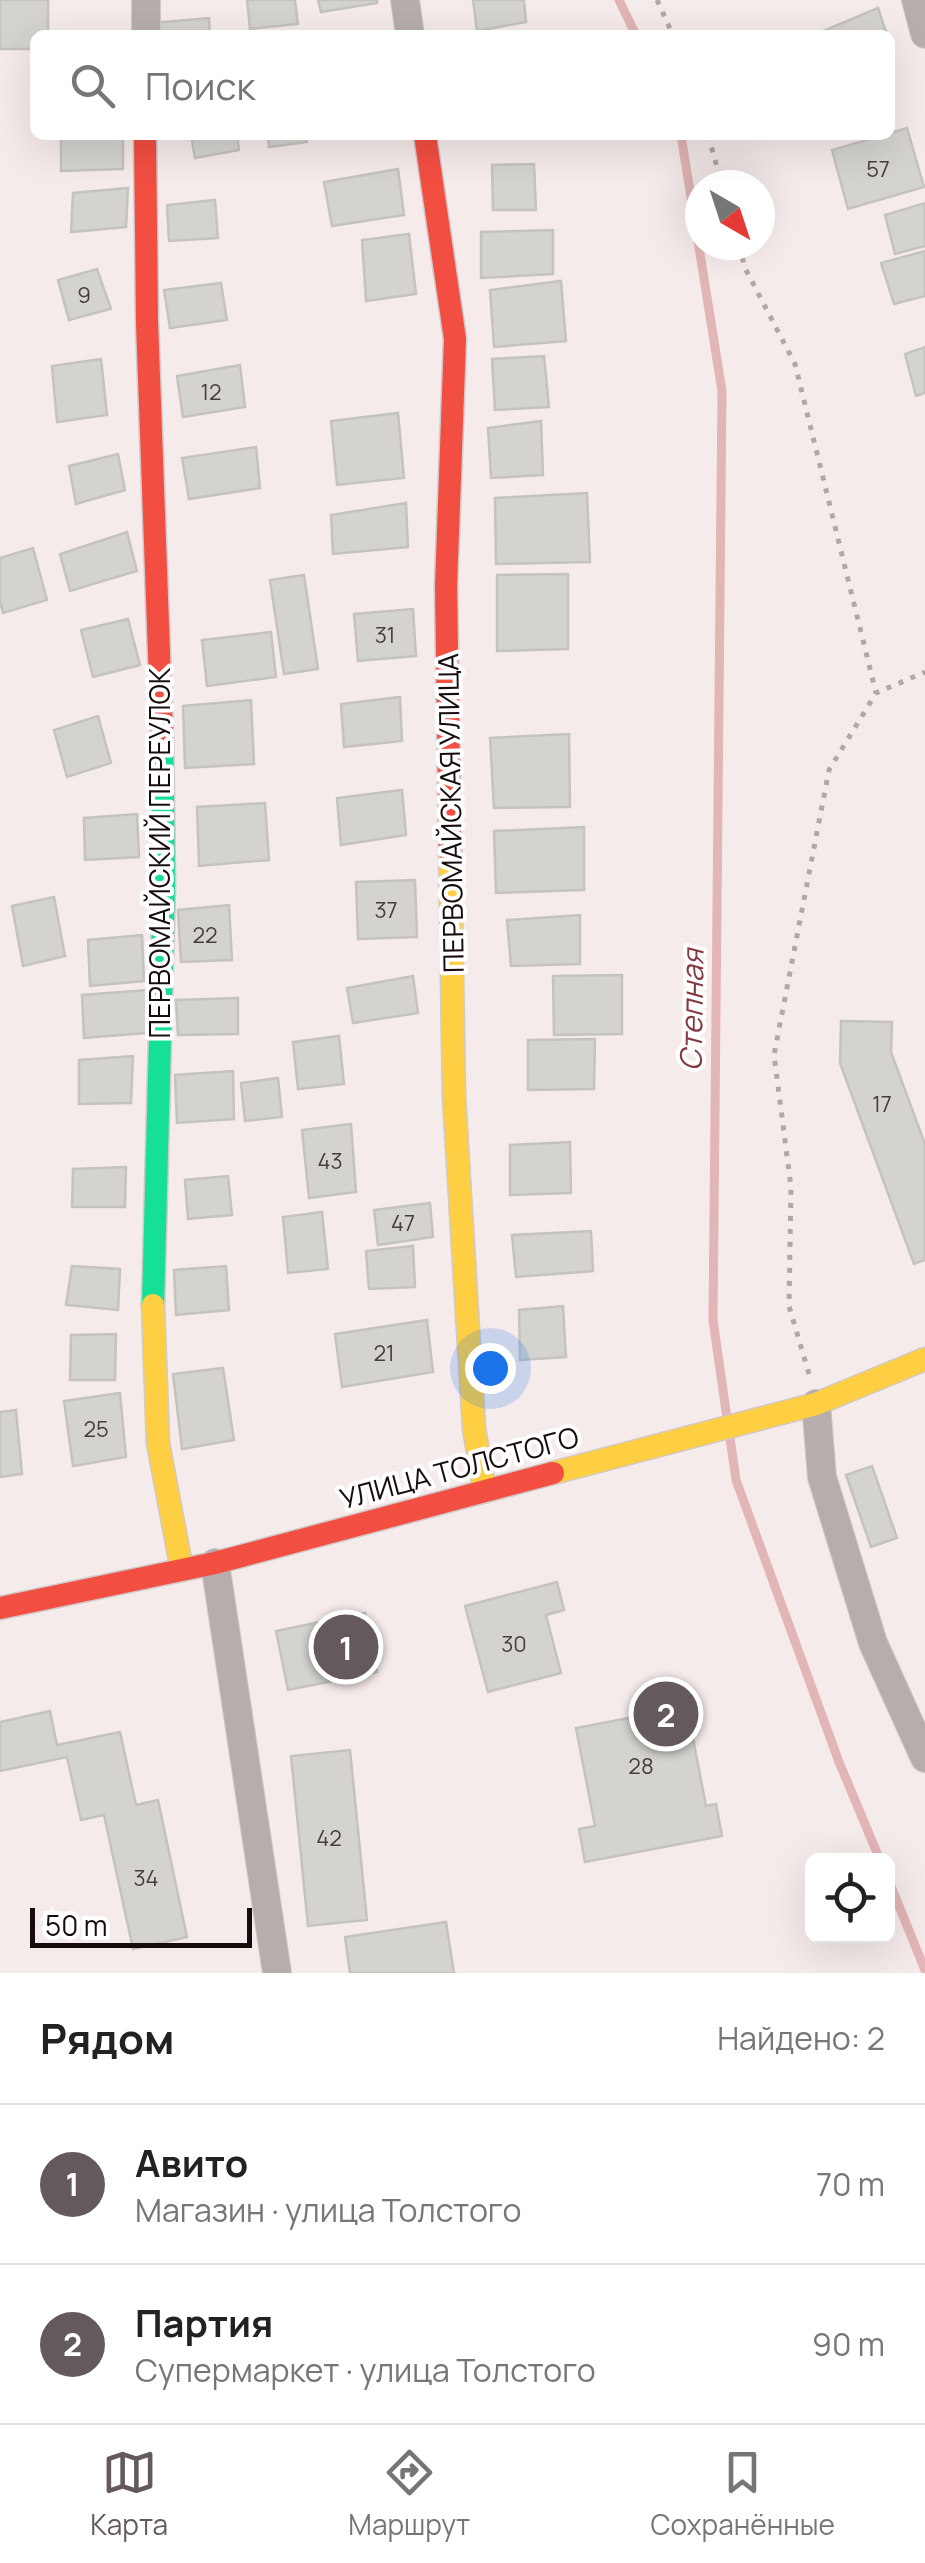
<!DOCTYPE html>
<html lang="ru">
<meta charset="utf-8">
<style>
body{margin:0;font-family:Manrope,sans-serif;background:#f6f6f6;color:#222}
.controls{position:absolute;right:30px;bottom:30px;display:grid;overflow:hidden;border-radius:15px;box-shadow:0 10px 40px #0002}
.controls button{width:90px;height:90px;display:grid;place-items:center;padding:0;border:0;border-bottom:2px solid #e0e0e0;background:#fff;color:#222;font:50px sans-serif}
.compass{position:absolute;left:685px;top:170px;width:90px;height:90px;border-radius:50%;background:#fff;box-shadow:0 10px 40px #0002;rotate:141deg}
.scale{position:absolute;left:30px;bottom:25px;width:222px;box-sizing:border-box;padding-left:10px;border:5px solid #170c0d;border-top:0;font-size:28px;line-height:35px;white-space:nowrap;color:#170c0d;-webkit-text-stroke:8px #fff;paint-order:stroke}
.you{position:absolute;left:490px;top:1368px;width:35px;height:35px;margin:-25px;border:8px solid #fff;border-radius:50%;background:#1a73e8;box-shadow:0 0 0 15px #1a73e833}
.badge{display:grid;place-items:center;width:65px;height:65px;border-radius:50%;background:#655a5b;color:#fff;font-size:32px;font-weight:700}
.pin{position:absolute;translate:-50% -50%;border:5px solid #fff;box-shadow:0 2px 10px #0006}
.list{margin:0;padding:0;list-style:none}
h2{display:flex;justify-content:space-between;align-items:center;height:130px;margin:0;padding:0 40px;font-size:42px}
h2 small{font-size:32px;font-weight:400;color:#767676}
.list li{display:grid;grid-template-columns:65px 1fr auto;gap:30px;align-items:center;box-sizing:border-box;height:160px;padding:0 40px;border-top:2px solid #e0e0e0}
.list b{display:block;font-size:38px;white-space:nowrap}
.list p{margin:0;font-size:32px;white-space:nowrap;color:#767676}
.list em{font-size:32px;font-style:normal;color:#767676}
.icon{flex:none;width:55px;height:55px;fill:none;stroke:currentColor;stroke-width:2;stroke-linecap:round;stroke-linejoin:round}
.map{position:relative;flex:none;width:925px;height:1973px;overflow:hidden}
.search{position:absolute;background:#fff;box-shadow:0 10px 40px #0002;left:30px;right:30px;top:30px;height:110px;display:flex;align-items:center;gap:25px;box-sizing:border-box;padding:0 35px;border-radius:15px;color:#767676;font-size:38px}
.sheet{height:450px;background:#fff}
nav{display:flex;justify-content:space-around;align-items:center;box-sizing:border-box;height:140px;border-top:2px solid #e0e0e0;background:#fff;font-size:28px;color:#767676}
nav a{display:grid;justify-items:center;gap:5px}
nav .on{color:#655a5b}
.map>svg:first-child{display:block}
</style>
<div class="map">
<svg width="925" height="1973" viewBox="0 0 925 1973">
<rect width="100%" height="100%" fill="#f6ebeb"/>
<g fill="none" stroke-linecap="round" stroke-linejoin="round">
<g stroke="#e2b5b6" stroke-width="9">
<path d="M619,0l17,35"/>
<path d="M681,135l41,256 -9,929 14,98"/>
<path d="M730,1438l6,42 103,282 41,98"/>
<path d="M888,1879l37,91"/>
</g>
</g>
<g fill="#d4d3cf" stroke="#c4c3bf" stroke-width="2.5">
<path d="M0,0h48v35h-13v14h-35z"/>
<path d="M247,0h48l3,24 -48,5z"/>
<path d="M318,0h59v3l-56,9z"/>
<path d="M473,0h51l2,22 -49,9z"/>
<path d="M878,8l9,27h-69v-2z"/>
<path d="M209,18l1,17h-56l-1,-12z"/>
<path d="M907,128l17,59 -76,22 -16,-59z"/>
<path d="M61,135h62v34l-62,2z"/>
<path d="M191,135h46l2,15 -44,8z"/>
<path d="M268,135h38l1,7 -38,5z"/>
<path d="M534,164l2,46h-43l-1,-45z"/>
<path d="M398,169l6,46 -72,11 -8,-44z"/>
<path d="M128,188l-2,39 -55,5 2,-39z"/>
<path d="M215,200l3,38 -49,3 -2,-36z"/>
<path d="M925,203v43l-30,8 -10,-39z"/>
<path d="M553,230v44l-72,4v-46z"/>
<path d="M409,234l7,60 -50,7 -4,-61z"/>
<path d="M925,251v45l-31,8 -13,-41z"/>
<path d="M97,269l14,40 -42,11 -11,-40z"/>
<path d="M561,281l5,60 -72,6 -4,-57z"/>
<path d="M221,283l6,37 -57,8 -6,-38z"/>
<path d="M925,347v46l-9,3 -11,-42z"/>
<path d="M544,356l5,51 -54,3 -3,-51z"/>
<path d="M101,359l6,56 -50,7 -5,-56z"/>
<path d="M240,365l5,42 -62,10 -6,-41z"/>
<path d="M398,413l6,65 -67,7 -6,-64z"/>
<path d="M541,421l2,54 -52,3 -3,-50z"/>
<path d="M256,447l4,41 -71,11 -7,-41z"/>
<path d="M118,454l7,36 -49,14 -7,-38z"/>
<path d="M587,493l3,69 -94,2 -1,-66z"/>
<path d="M406,503l2,44 -75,7 -2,-39z"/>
<path d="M127,532l10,39 -67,20 -10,-37z"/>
<path d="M33,548l14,52 -44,13 -3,-12v-43z"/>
<path d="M568,574v75l-71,2v-76z"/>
<path d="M304,575l14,94 -34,5 -14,-94z"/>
<path d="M413,609l3,47 -58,5 -4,-47z"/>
<path d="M128,619l12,46 -47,12 -12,-47z"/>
<path d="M271,632l5,45 -69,9 -5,-46z"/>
<path d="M400,697l2,44 -58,6 -3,-43z"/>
<path d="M251,700l3,64 -69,4 -2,-62z"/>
<path d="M98,716l13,47 -44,14 -13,-47z"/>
<path d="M569,734l1,73 -76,1 -4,-70z"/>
<path d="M402,790l4,45 -65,10 -4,-47z"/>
<path d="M265,803l4,57 -70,6 -2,-59z"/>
<path d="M137,814l2,43 -54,3 -1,-42z"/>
<path d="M584,827v63l-88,3 -2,-62z"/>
<path d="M415,880l2,57 -59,2 -2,-57z"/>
<path d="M54,897l11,59 -42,10 -11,-60z"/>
<path d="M229,905l3,55 -51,2 -3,-52z"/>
<path d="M580,915v49l-69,2 -4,-46z"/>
<path d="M142,935l2,46 -54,5 -2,-46z"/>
<path d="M622,975v59l-68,1 -1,-59z"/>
<path d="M413,976l5,37 -65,10 -6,-35z"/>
<path d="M147,990l-1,43 -62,5 -2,-43z"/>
<path d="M238,998v36l-60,1 -2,-35z"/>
<path d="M841,1021l51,1 -1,30 34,92v116l-11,4 -74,-201z"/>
<path d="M339,1036l5,48 -46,5 -5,-47z"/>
<path d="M595,1039l-1,50 -66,1v-50z"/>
<path d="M133,1056l-2,47 -52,1v-44z"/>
<path d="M233,1071l1,48 -57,4 -2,-48z"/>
<path d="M278,1078l4,39 -37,4 -4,-38z"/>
<path d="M351,1124l5,68 -47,6 -7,-68z"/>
<path d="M570,1142l1,51 -61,2v-50z"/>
<path d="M126,1167l-1,40h-53l1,-38z"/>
<path d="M228,1176l4,39 -44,4 -3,-39z"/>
<path d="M430,1203l3,34 -55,8 -4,-35z"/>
<path d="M322,1212l6,57 -40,4 -5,-56z"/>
<path d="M591,1231l2,40 -77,6 -4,-42z"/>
<path d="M413,1246l2,41 -46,2 -3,-38z"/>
<path d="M72,1266l48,3 -2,41 -52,-5z"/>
<path d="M226,1266l3,44 -53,5 -2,-45z"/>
<path d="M563,1306l3,51 -46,3 -1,-50z"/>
<path d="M427,1320l6,52 -91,15 -7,-53z"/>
<path d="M116,1334l-1,46h-45l1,-45z"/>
<path d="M223,1368l11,72 -52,9 -9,-75z"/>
<path d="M120,1393l6,64 -53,9 -9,-65z"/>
<path d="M16,1410l6,64 -22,3v-65z"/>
<path d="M872,1466l25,72 -26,9 -25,-72z"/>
<path d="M557,1582l7,28 -18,5 15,58 -73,19 -23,-86z"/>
<path d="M365,1613l12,59 -89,18 -12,-59z"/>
<path d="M687,1707l19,99 10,-2 6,32 -137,26 -6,-33 16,-3 -19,-98z"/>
<path d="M50,1711l7,34 63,-13 16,73 22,-5 29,137 -54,12 -29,-134 -23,5 -14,-63 -67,14v-49z"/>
<path d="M350,1750l17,170 -59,6 -17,-170z"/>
<path d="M446,1922l8,51h-104l-5,-36z"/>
</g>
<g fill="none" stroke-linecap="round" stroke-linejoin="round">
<g stroke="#d1c8c8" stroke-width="30">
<g id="street">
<path d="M405,0l5,35"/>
<path d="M916,0l9,34"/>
<path d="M146,35v-35"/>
<path d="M816,1404l6,73 51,166 52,115"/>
<path d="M215,1563l62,410"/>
</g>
</g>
<g stroke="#d1c8c8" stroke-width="25">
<path id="fast" d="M153,1305l11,-421 -2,-148"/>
</g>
<g stroke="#d1c8c8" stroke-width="25">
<g id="slow">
<path d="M450,852l4,244 20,333 11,62"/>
<path d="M153,1305l5,138 24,127"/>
<path d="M553,1473l263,-69 109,-45"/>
</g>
</g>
<g stroke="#d1c8c8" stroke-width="25">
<g id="jam">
<path d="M145,135l2,187 15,414"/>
<path d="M425,135l30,204 -9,247 4,266"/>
<path d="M0,1608l215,-45 338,-90"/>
</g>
</g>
<g stroke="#b0a8a8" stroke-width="5" stroke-dasharray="5 8" stroke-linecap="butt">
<path d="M657,0l16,35"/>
<path d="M708,135l14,50"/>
<path d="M739,245l6,23 50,96 81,329"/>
<path d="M809,1374l-20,-68 2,-119 -17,-132 55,-285 47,-77 49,-21"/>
</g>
<use href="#street" stroke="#b7adad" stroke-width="28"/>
<use href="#fast" stroke="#16e098" stroke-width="22"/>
<use href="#slow" stroke="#ffcf43" stroke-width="22"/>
<use href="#jam" stroke="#f24e42" stroke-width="22"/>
</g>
<g text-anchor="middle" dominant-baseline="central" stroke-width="8" stroke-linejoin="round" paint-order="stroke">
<g font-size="22" fill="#463e3e">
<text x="878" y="169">57</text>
<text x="84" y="295">9</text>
<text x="211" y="392">12</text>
<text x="385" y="635">31</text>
<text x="386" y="910">37</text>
<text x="205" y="935">22</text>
<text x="882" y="1104">17</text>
<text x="330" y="1161">43</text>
<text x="403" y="1223">47</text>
<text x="384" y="1353">21</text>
<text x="96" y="1429">25</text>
<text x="514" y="1644">30</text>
<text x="641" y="1766">28</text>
<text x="329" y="1838">42</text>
<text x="146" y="1878">34</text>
</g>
<g font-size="28" fill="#170c0d" stroke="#fff">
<text transform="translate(450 813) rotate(-91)">ПЕРВОМАЙСКАЯ УЛИЦА</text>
<text transform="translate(159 853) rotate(-90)">ПЕРВОМАЙСКИЙ ПЕРЕУЛОК</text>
<text transform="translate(459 1467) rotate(-15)">УЛИЦА ТОЛСТОГО</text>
</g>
<g font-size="30" font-style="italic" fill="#843a41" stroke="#fff">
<text transform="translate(691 1010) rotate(-89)">Степная</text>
</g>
</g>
</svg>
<div class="controls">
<button><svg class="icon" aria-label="locate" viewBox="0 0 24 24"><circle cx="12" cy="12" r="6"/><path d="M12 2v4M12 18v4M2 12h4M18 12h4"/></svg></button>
</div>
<svg class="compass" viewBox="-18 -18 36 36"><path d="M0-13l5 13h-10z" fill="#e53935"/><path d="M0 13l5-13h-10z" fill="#767676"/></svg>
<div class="scale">50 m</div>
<div class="you"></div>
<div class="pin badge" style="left:346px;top:1647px">1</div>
<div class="pin badge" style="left:666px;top:1714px">2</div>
<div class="search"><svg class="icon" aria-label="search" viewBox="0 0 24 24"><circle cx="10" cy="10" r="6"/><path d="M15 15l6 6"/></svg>Поиск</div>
</div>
<section class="sheet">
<h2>Рядом<small>Найдено: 2</small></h2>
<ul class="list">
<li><span class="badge">1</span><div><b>Авито</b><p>Магазин · улица Толстого</p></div><em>70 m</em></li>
<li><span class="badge">2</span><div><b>Партия</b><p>Супермаркет · улица Толстого</p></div><em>90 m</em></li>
</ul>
</section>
<nav>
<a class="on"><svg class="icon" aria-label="map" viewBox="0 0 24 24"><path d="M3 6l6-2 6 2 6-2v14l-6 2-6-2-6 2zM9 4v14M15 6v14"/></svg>Карта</a>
<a><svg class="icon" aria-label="directions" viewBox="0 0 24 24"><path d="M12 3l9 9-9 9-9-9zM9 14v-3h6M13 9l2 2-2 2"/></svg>Маршрут</a>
<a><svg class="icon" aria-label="saved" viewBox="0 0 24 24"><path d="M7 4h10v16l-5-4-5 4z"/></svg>Сохранённые</a>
</nav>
